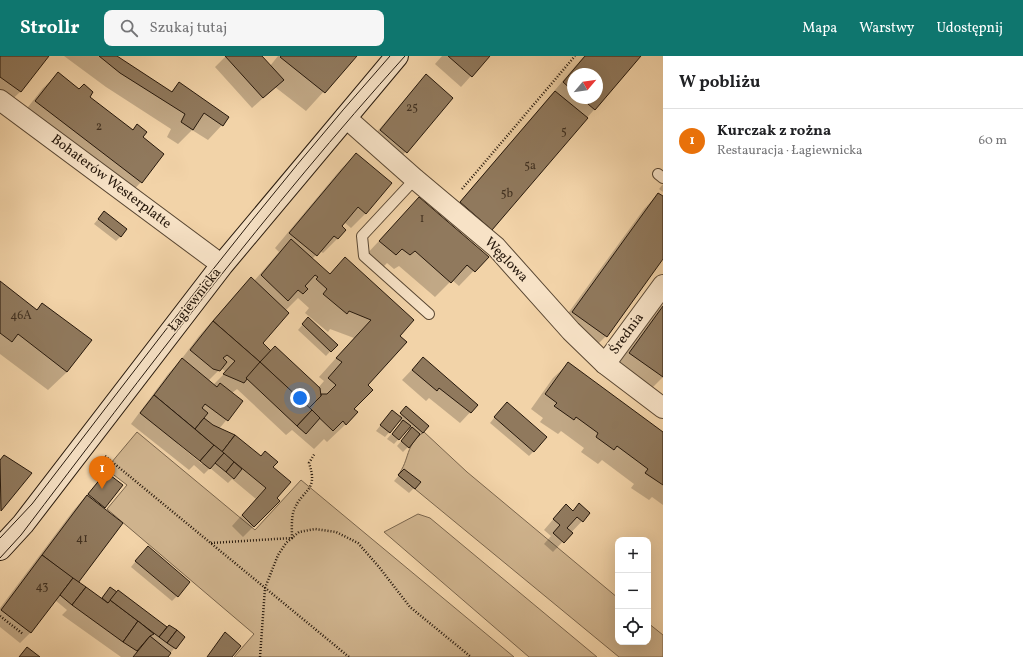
<!DOCTYPE html>
<html lang="pl">
<meta charset="utf-8">
<style>
body{margin:0;font-family:Vollkorn,serif;background:#f6f6f6;color:#202124}
.controls{position:absolute;right:12px;bottom:12px;display:grid;overflow:hidden;border-radius:8px;box-shadow:0 4px 16px #0002}
.controls button{width:36px;height:36px;display:grid;place-items:center;padding:0;border:0;border-bottom:1px solid #e0e0e0;background:#fff;color:#202124;font:20px sans-serif}
.compass{position:absolute;left:567px;top:12px;width:36px;height:36px;border-radius:50%;background:#fff;box-shadow:0 4px 16px #0002;rotate:61deg}
.you{position:absolute;left:300px;top:342px;width:14px;height:14px;margin:-10px;border:3px solid #fff;border-radius:50%;background:#1a73e8;box-shadow:0 0 0 6px #1a73e833}
.badge{display:grid;place-items:center;width:26px;height:26px;border-radius:50%;background:#0f766e;color:#fff;font-size:13px;font-weight:700}
.pin{position:absolute;translate:-50% -33px;filter:drop-shadow(0 1px 2px #0008)}
.pin::after{content:'';position:absolute;top:21px;width:14px;height:12px;background:inherit;clip-path:polygon(0 0,100% 0,50% 100%)}
.list{margin:0;padding:0;list-style:none}
h2{display:flex;justify-content:space-between;align-items:center;height:52px;margin:0;padding:0 16px;font-size:17px}
h2 small{font-size:13px;font-weight:400;color:#757577}
.list li{display:grid;grid-template-columns:26px 1fr auto;gap:12px;align-items:center;box-sizing:border-box;height:64px;padding:0 16px;border-top:1px solid #e0e0e0}
.list b{display:block;font-size:15px;white-space:nowrap}
.list p{margin:0;font-size:13px;white-space:nowrap;color:#757577}
.list em{font-size:13px;font-style:normal;color:#757577}
.icon{flex:none;width:22px;height:22px;fill:none;stroke:currentColor;stroke-width:2;stroke-linecap:round;stroke-linejoin:round}
.map{position:relative;flex:none;width:663px;height:601px;overflow:hidden}
header{display:flex;align-items:center;gap:24px;box-sizing:border-box;height:56px;padding:0 20px;background:#0f766e;color:#fff}
header strong{font-size:19px}
nav{display:flex;gap:22px;margin-inline-start:auto;font-size:14px}
.search{width:280px;height:36px;background:#f6f6f6;display:flex;align-items:center;gap:10px;box-sizing:border-box;padding:0 14px;border-radius:8px;color:#757577;font-size:15px}
main{display:flex}
aside{flex:1;background:#fff}
.map>svg:first-child{display:block}
</style>
<header>
<strong>Strollr</strong>
<div class="search"><svg class="icon" aria-label="search" viewBox="0 0 24 24"><circle cx="10" cy="10" r="6"/><path d="M15 15l6 6"/></svg>Szukaj tutaj</div>
<nav><a>Mapa</a><a>Warstwy</a><a>Udostępnij</a></nav>
</header>
<main>
<div class="map">
<svg width="663" height="601" viewBox="0 0 663 601">
<rect width="100%" height="100%" fill="#f2d3a8"/>
<filter id="stains"><feTurbulence type="fractalNoise" baseFrequency=".005" numOctaves="4"/><feColorMatrix values="0 0 0 0 .2 0 0 0 0 .09 0 0 0 0 .02 0 0 0 .5 -.17"/></filter>
<radialGradient id="worn" r=".72"><stop offset=".6" stop-color="#630" stop-opacity="0"/><stop offset="1" stop-color="#630" stop-opacity=".3"/></radialGradient>
<g fill="#cfb38d" stroke="#7a654c">
<path d="M137,376l118,98 46,-50 213,177h-280l20,-23 -147,-125 20,-24 -21,-16z"/>
<path d="M424,376l43,40 151,126v44h30v-19l15,12v22h-44l-221,-182c12,-15 7,-31 26,-43z"/>
<path d="M418,458l12,4 167,139h-68l-145,-125z"/>
</g>
<g fill="#0003" fill-rule="evenodd">
<path d="M0,0h48l-28,36 -15,14 -5,-4z"/>
<path d="M64,0h51l56,36 8,-9 43,42 -14,15 -16,-10 -14,14 -11,-7 4,-8 -65,-42z"/>
<path d="M226,0h35l9,10 8,-10h78l-50,55 -31,-24 -23,21 -37,-41z"/>
<path d="M442,0h47l-28,31 -26,-23z"/>
<path d="M584,0h56l-148,173 -15,15 -31,-26zM573,18h24v24h-24z"/>
<path d="M58,18l74,56 5,-4 5,12 -1,44 -14,15 -106,-81 22,-28z"/>
<path d="M416,30l35,12 -55,65 -26,-23z"/>
<path d="M356,98l10,59 -15,15 -7,-6 -4,4 -2,12 -15,15 -3,-2 -8,8 17,16 16,-16 53,77 -31,50 -21,38 -19,18 -3,-3 -10,10 -22,-19 -6,5 -49,-46 -5,4 10,8 -23,28 53,38 4,31 3,3 -36,36 -11,-11 24,-27 -24,-20 -4,4 -18,-15 -6,6 -10,-9 -5,5 -58,-46 37,-50 12,-13 19,-25 37,-42 15,-15 3,2 25,-29 -4,-4 66,-79zM298,242l11,10 -4,5 23,19 2,-3 24,9 -35,39 5,4 -6,7 -57,-45 24,-32zM221,312l5,4 -13,13 -5,-4zM180,387l24,19 -2,2 -24,-20z"/>
<path d="M663,128v8l-4,-3z"/>
<path d="M658,138l5,4v60l-57,78 -15,15 -33,-24 86,-118z"/>
<path d="M104,156l17,24 -5,5 -22,-17z"/>
<path d="M404,158l83,43 -28,29 -7,-6 -17,17 -36,-31 -5,3 -7,-6 -6,6 -16,-13z"/>
<path d="M0,227l36,27 7,-6 48,36 -24,32 -19,18 -48,-36z"/>
<path d="M663,245v76l-15,15 -33,-24z"/>
<path d="M308,262l28,27 -10,11 -28,-26z"/>
<path d="M423,302l54,47 -17,18 -31,-25 -3,3 -24,-21z"/>
<path d="M568,308l95,69v72l-11,-8 -3,3 -18,-12 3,-4 -32,-24 -4,4 -17,-12 3,-4 -23,-17 -3,3 -18,-12 3,-4 -12,-9 22,-31z"/>
<path d="M407,352l16,24 -20,20 -6,-6 13,-15 -2,-2 -14,15 -7,-5 14,-16 -2,-2 -14,16 -9,-6 11,-14h11z"/>
<path d="M502,352l32,43 -5,5 -39,-33z"/>
<path d="M4,400l27,17 -31,37v-50z"/>
<path d="M399,419l15,13 -5,5 -15,-12z"/>
<path d="M101,422l21,8 -19,23 -26,73 24,17 4,-6h12l1,-2 49,37 17,9 -17,20h-46l-59,-42 5,-5 -12,-10 -25,33 -10,10 -20,-16v-19l73,-97z"/>
<path d="M573,456l9,9 -29,31 -9,-8 7,-8 -7,-6 12,-14z"/>
<path d="M143,496l34,44 -5,5 -41,-34z"/>
</g>
<g fill="#90795d" stroke="#25170b">
<path d="M0,0h49l-28,36 -21,-15z"/>
<path d="M99,0h18l55,36 7,-10 50,35 -6,9 -19,-13 -11,17 -12,-8 4,-8 -65,-41z"/>
<path d="M225,0h37l22,24 -21,18z"/>
<path d="M281,0h76l-32,37 -45,-36z"/>
<path d="M448,0h42l-18,21z"/>
<path d="M585,0h56l-46,54 -14,-12h16v-24h-24v17l-10,-9z"/>
<path d="M58,16l21,17 5,-5 9,8 -3,5 43,33 4,-6 10,8 -4,5 21,17 -22,29 -107,-82z"/>
<path d="M426,18l27,24 -46,55 -27,-23z"/>
<path d="M555,35l33,27 -96,112 -32,-28z"/>
<path d="M356,97l36,30 -26,31 -8,-7 -16,19 4,4 -8,9 -4,-3 -17,20 -28,-23z"/>
<path d="M658,137l5,3v63l-56,78 -35,-25z"/>
<path d="M419,141l70,60 -14,15 -8,-7 -16,18 -36,-32 -5,4 -8,-6 -6,6 -17,-14z"/>
<path d="M104,155l23,18 -6,8 -23,-18z"/>
<path d="M291,183l39,35 15,-17 69,63 -14,16 7,6 -39,43 5,5 -19,19 4,3 -12,13 -3,-4 -10,10 -24,-23 12,-12v-2h6l9,-9 -8,-7 14,-16 -6,-4 35,-38 -22,-9 -2,3 -24,-20 4,-5 -11,-10 2,-2 -3,-2 -10,11 3,3 -5,5 -5,-4 -10,11 -27,-26z"/>
<path d="M251,221l38,36 -26,30 8,8 -11,11 -47,-41z"/>
<path d="M0,225l37,29 5,-7 50,37 -25,32 -49,-38 -6,8 -12,-9z"/>
<path d="M663,250v71l-34,-24z"/>
<path d="M308,261l30,28 -7,7 -29,-28z"/>
<path d="M213,265l47,41 -16,21 -21,-9 12,-13 -8,-6 -4,3 4,4 -7,9 -7,-2 -23,-19z"/>
<path d="M275,290l45,42 1,8 -12,12 -49,-46z"/>
<path d="M423,301l55,48 -7,8 -32,-25 -2,3 -25,-21z"/>
<path d="M182,302l35,29 3,-4 23,18 -15,20 -23,-17 -3,4 6,5 -13,16 -41,-34z"/>
<path d="M260,306l52,48 -15,16 -51,-48z"/>
<path d="M568,306l95,70v53l-18,-12 3,-4 -31,-23 -3,4 -18,-13 2,-4 -22,-16 -2,3 -20,-14 3,-3 -12,-9z"/>
<path d="M154,339l60,50 -14,16 -60,-48z"/>
<path d="M507,346l40,35 -13,15 -40,-35z"/>
<path d="M406,350l23,20 -6,7 -23,-20z"/>
<path d="M312,354l8,8 -14,16 -9,-8z"/>
<path d="M392,354l10,8 -12,15 -10,-8z"/>
<path d="M204,362l9,7 22,10 -13,17 -27,-23z"/>
<path d="M403,364l8,6 -12,14 -7,-6z"/>
<path d="M412,371l8,7 -11,14 -8,-7z"/>
<path d="M235,379l26,21 4,-5 13,11 -5,5 18,15 -14,16 3,3 -26,26 -12,-12 24,-27 -44,-36z"/>
<path d="M214,389l10,8 -14,16 -10,-8z"/>
<path d="M224,397l10,9 -8,10 -11,-9z"/>
<path d="M4,399l28,18 -31,38 -1,-51z"/>
<path d="M234,406l8,7 -8,10 -8,-7z"/>
<path d="M404,413l17,13 -6,7 -17,-14z"/>
<path d="M106,416l17,13 -18,23 -17,-14z"/>
<path d="M87,439l36,28 -45,60 -36,-28z"/>
<path d="M579,447l11,10 -7,9 -6,-5 -10,11 6,5 -9,10 -11,-10 7,-8 -7,-6 13,-15 7,7z"/>
<path d="M148,490l42,36 -12,15 -43,-36z"/>
<path d="M42,499l31,23 -42,55 -30,-23z"/>
<path d="M73,522l13,9 -14,18 -12,-10z"/>
<path d="M86,531l22,16 2,-3 28,21 -15,21 -51,-37z"/>
<path d="M110,531l7,5 -9,11 -6,-5z"/>
<path d="M118,534l49,37 -8,10 -49,-37z"/>
<path d="M138,565l16,13 -4,2 -13,15 -14,-9z"/>
<path d="M169,569l8,5 -10,13 -8,-6z"/>
<path d="M177,574l8,7 -9,12 -9,-6z"/>
<path d="M225,576l16,14 -9,11h-25z"/>
<path d="M150,580l21,17 -3,4h-35z"/>
<path d="M27,591l13,10h-21z"/>
</g>
<g fill="none" stroke-linecap="round" stroke-linejoin="round">
<g stroke="#584632" stroke-width="12">
<g id="lane">
<path d="M658,118l5,4"/>
<path d="M415,123l-53,57 2,20 65,58"/>
</g>
</g>
<g stroke="#584632" stroke-width="22">
<g id="street">
<path d="M0,44l222,165"/>
<path d="M345,61l70,62 81,68 75,84 34,33 58,44"/>
<path d="M605,308l58,-79"/>
</g>
</g>
<g stroke="#25170b" stroke-width="24">
<path id="secondary" d="M0,493l23,-25 199,-259 175,-209"/>
</g>
<g stroke="#25170b" stroke-width="2.5" stroke-dasharray="1 2" stroke-linecap="butt">
<path d="M462,133l113,-133"/>
<path d="M105,400l244,201"/>
<path d="M211,487l81,-5c0,-8 -1,-20 2,-28 8,-21 25,-18 15,-47l6,-10"/>
<path d="M0,560l23,18"/>
<path d="M260,601l5,-69 13,-33 8,-12 13,-11 16,-3 21,3 22,11 21,24 31,40 61,50"/>
</g>
<use href="#lane" stroke="#f7e2c6" stroke-width="10"/>
<use href="#street" stroke="#f7e2c6" stroke-width="20"/>
<use href="#secondary" stroke="#f7e2c6" stroke-width="22"/>
<g stroke="#25170b" stroke-width="1">
<path d="M0,482l32,-34c117,-152 231,-305 358,-448"/>
<path d="M0,502l21,-23c124,-163 247,-327 384,-479"/>
</g>
</g>
<g text-anchor="middle" dominant-baseline="central" stroke-width="3" stroke-linejoin="round" paint-order="stroke">
<g font-size="12" fill="#403020">
<text x="412" y="52">25</text>
<text x="99" y="71">2</text>
<text x="564" y="76">5</text>
<text x="530" y="110">5a</text>
<text x="507" y="138">5b</text>
<text x="422" y="163">1</text>
<text x="21" y="260">46A</text>
<text x="82" y="483">41</text>
<text x="42" y="531">43</text>
</g>
<g font-size="14" fill="#25170b" stroke="#f7e2c6">
<text transform="translate(111 126) rotate(37)">Bohaterów Westerplatte</text>
<text transform="translate(506 204) rotate(46)">Węglowa</text>
<text transform="translate(195 244) rotate(-52)">Łagiewnicka</text>
<text transform="translate(627 278) rotate(-54)">Średnia</text>
</g>
</g>
<rect width="100%" height="100%" filter="url(#stains)"/>
<rect width="100%" height="100%" fill="url(#worn)"/>
</svg>
<div class="controls">
<button>+</button>
<button>−</button>
<button><svg class="icon" aria-label="locate" viewBox="0 0 24 24"><circle cx="12" cy="12" r="6"/><path d="M12 2v4M12 18v4M2 12h4M18 12h4"/></svg></button>
</div>
<svg class="compass" viewBox="-18 -18 36 36"><path d="M0-13l5 13h-10z" fill="#e53935"/><path d="M0 13l5-13h-10z" fill="#757577"/></svg>
<div class="you"></div>
<div class="pin badge" style="left:102px;top:433px;background:#e8710a">1</div>
</div>
<aside>
<h2>W pobliżu<small></small></h2>
<ul class="list">
<li><span class="badge" style="background:#e8710a">1</span><div><b>Kurczak z rożna</b><p>Restauracja · Łagiewnicka</p></div><em>60 m</em></li>
</ul>
</aside>
</main>
